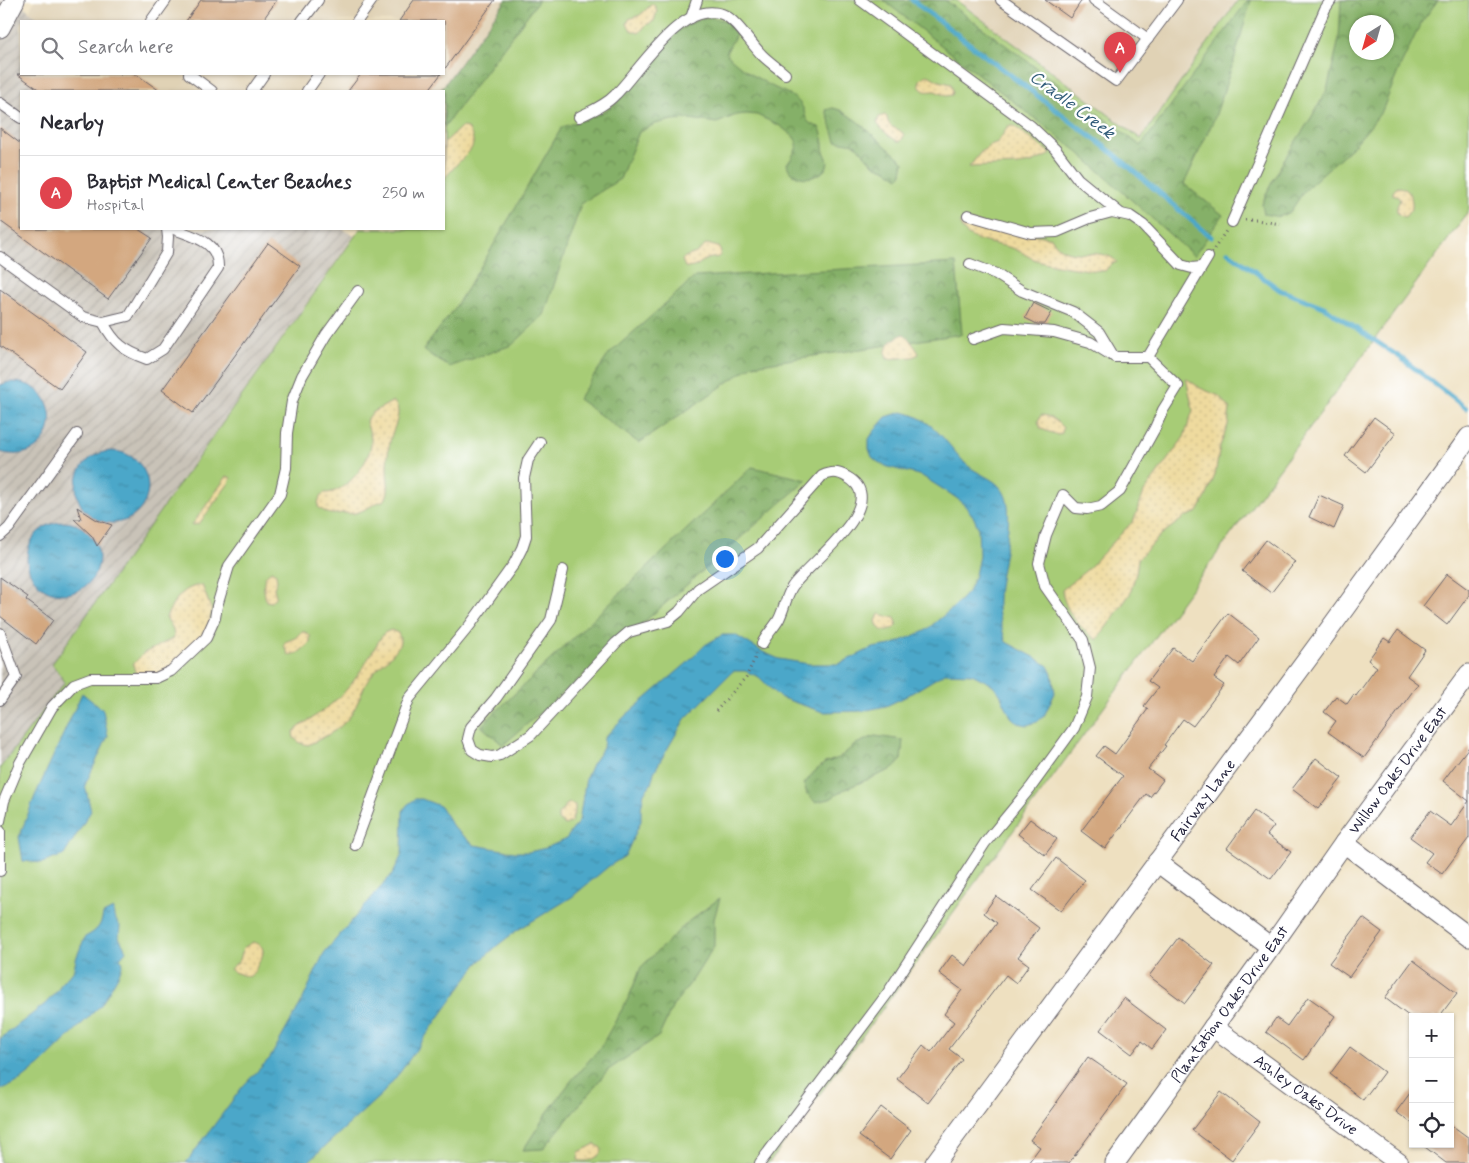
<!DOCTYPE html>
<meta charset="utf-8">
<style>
body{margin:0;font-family:Mynerve,sans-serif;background:#f2f2f3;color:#2b2b33}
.controls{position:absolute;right:15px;bottom:15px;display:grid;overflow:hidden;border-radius:0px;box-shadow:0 1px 4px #0004}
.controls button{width:45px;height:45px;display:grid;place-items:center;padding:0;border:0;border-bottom:1px solid #e1e1e2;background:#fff;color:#2b2b33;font:25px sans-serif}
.compass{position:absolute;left:1349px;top:15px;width:45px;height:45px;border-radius:50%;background:#fff;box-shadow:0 1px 4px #0004;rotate:217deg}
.you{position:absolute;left:724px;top:558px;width:18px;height:18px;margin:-12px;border:4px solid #fff;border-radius:50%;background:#1a73e8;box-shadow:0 0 0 8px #1a73e833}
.badge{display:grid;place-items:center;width:32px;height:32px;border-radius:50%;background:#2563eb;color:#fff;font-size:16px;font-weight:700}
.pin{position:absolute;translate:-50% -41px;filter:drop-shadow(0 1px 2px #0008)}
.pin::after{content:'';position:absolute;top:26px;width:18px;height:15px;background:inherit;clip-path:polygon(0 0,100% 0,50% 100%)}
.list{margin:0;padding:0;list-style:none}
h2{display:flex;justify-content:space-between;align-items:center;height:65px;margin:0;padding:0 20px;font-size:21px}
h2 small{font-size:16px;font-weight:400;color:#7c7c81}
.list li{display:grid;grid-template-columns:32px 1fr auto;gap:15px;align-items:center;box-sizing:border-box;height:75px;padding:0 20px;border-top:1px solid #e1e1e2}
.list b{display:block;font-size:19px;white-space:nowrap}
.list p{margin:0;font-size:16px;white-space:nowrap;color:#7c7c81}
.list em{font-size:16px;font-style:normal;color:#7c7c81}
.icon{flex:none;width:28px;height:28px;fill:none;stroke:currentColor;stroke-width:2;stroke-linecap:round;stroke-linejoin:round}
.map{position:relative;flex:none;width:1469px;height:1163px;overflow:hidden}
.search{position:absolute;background:#fff;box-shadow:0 1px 4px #0004;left:20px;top:20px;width:425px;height:55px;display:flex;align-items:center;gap:12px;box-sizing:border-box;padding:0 18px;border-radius:0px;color:#7c7c81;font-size:19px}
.panel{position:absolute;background:#fff;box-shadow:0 1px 4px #0004;left:20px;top:90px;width:425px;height:140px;border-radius:0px}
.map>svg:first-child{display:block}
</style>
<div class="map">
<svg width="1469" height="1163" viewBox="0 0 1469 1163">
<defs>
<pattern id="industrial-furrows" width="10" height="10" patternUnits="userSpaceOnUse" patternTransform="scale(1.25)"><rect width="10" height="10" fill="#c9c3b8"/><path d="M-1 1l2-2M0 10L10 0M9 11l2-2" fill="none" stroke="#aca79f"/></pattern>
<pattern id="forest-crowns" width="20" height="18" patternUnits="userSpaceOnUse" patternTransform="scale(1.25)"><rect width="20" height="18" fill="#85b067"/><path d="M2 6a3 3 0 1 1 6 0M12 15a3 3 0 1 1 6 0" fill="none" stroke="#6c8f56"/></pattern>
<pattern id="sand-dots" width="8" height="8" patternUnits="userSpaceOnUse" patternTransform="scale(1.25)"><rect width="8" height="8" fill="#eeda9e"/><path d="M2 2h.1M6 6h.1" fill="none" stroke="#ccbb89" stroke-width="1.8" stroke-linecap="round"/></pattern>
<pattern id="water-ripples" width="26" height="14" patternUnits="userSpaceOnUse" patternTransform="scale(1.25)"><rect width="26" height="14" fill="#4ba7c9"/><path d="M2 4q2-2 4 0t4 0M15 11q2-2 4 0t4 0" fill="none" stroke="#3e88a4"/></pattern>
</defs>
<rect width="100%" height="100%" fill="#fff"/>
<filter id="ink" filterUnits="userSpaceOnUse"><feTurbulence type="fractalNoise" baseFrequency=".02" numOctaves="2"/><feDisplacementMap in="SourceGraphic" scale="10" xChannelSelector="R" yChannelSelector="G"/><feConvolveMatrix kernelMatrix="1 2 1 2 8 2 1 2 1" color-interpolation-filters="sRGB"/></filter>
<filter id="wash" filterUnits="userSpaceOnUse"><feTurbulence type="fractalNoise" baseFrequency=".0096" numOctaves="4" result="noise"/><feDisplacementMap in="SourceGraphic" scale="20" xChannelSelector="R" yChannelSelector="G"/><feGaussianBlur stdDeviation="1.12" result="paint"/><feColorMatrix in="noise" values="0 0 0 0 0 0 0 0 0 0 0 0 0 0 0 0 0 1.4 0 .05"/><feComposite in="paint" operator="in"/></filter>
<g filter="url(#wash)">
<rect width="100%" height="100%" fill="#eee0c0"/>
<g fill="#e0d2b5">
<path d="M35,0h486l-77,91h-299l-26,-17h325v-53h-400l-15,-10z"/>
<path d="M964,0h274l-97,139 -177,-133z"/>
</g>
<path fill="url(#industrial-furrows)" d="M0,0h18l11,11 15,10h-23v53h98l26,17h-124v138h322l11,7 -302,428 13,18 -65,86z"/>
<path fill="#a7cc76" stroke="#647758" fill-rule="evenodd" d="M521,0h435l185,139 97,-139h231v211l-700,952h-769v-395l65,-86 -13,-18 308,-435h84v-119zM1356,22h30v30h-30z"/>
<g fill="url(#forest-crowns)" stroke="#546951" fill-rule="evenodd">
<path d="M506,0h33l-95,127v-36h-4z"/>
<path d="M883,0h62l196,146 107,-146h3l-17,60 -19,57 -31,67 39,31 -29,41 -116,-104z"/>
<path d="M1341,0h97l-17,23 -21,44 -18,44 -14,18 -15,17 -42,38 -9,10 -12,18 -11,5 -15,-3 -2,-10 6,-14 17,-32 26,-40 16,-28 12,-51zM1356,22h30v30h-30z"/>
<path d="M710,17l15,4 11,13 -10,19c12,14 31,25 47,34 8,4 18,7 24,13 13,12 2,22 22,27 4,7 4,12 4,20 0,6 7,12 4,19 -7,16 -38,16 -40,-3l3,-2 7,-14v-5l-4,-6 -13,-10 -23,-11 -10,-1 -11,1 -19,8 -27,-4 -18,1 -17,4 -16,8 -19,47 -39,25 -37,111 -32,30 -63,22 -26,-17 31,-41 32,-51 76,-131c20,-7 41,-11 56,-26 31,-31 44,-74 92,-84z"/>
<path d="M833,108l7,2 17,11 47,41 -2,11 -3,5 -12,-8 -13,-5 -19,-21 -19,-3 -10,-31z"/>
<path d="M956,263l6,71 -209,31 -114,78 -61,-44 31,-45 86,-77z"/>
<path d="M752,467l55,13 -304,265 -22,-19z"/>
<path d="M875,736l28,4 -2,21 -11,9 -45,19 -15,10 -15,3 -8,-8 -3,-10 10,-12 11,-9 14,-5 17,-14z"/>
<path d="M720,898l-6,21v27l-20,32 -21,28 -14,30 -51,34 -65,79 -20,1 24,-37 24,-32 29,-33 29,-51 12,-30 48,-46z"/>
</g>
<g fill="url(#sand-dots)" stroke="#887e6c">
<path d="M652,4l3,2 2,5 -3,10 -8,4 -7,8 -8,-3 -4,-6 2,-5 11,-4z"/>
<path d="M928,75l11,6 12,3 2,7 -1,4 -6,1 -11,-5c-6,0 -12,3 -16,-6l1,-5 4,-4z"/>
<path d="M885,115l2,2c2,15 11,8 17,18l-2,5 -3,2c-5,-2 -19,-13 -22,-19l2,-6z"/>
<path d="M1008,126h6l37,28 -20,9 -13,2 -49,2 12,-15 9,-7 8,-3z"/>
<path d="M461,127l7,1c12,19 1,23 -11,36 -4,5 -9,10 -13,15v-36z"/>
<path d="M1397,187c12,0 16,10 15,21l-7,9 -6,-2c-4,-6 -2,-9 1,-15l-3,-4 -4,-1v-3z"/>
<path d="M968,221l84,17c12,27 50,6 65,24l-6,2 -6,7c-23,-1 -47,-5 -69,-11 -8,-3 -14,-8 -21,-11 -16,-6 -53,-6 -55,-27z"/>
<path d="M707,244l11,3 3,4 -1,5c-5,3 -7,1 -12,3 -9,2 -11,11 -23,8l-3,-7 3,-3 11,-4z"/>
<path d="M904,334c3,2 14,16 15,20l-6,3 -26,2c-5,-12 6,-21 17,-25z"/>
<path d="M1186,378l14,10 19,8 11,12 -2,17 -8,21 -5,29 -8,20 -9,17 -13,5 -23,17 -24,25 -2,14 -6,21 -33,46c-17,-12 -32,-28 -35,-50l27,-22 45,-48 10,-28 40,-55 9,-27z"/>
<path d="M393,401c12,12 -1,27 -3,41 -2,9 -3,18 -3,27 0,12 4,20 -2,31 -11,3 -20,11 -30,13 -3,1 -8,0 -12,0 -13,2 -14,2 -25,-6 0,-6 1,-10 6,-14 21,1 45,-29 47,-49 1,-8 -3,-15 -5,-23l6,-8z"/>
<path d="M1041,415c9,0 17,7 22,13l-1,5 -4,2 -17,-6 -3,-8z"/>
<path d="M227,476l4,2 -2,5 -30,41 -7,1z"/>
<path d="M272,571l4,3 1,7 -3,7 2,8 -5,6 -5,-1c-2,-11 -6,-25 6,-30z"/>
<path d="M202,585l10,26 -5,22 -38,36 -12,5 -13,2 -9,-4 -2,-8 11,-11 30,-15 -1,-9 -7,-12c9,-17 16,-30 36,-32z"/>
<path d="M879,614l16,4 2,5 -2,5 -12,3 -5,-4 -2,-6z"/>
<path d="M391,630l7,3c1,3 3,5 2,8 0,10 -22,25 -29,35 -11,14 -13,34 -27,47 -10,10 -24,16 -36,22l-8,-2 -6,-5 -1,-6c14,-12 31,-20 44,-33 21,-18 32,-44 47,-66z"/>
<path d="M301,632h4l5,3v8l-12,10 -9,2 -5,-9 1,-4 10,-4z"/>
<path d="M570,803l5,2v6l-4,11 -6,3 -7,-5v-5l8,-10z"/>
<path d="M253,942c14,3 11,13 5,22 -3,6 -3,10 -10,13l-14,-5 -4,-3 10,-9 3,-12z"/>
<path d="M595,1144l5,3 2,3c-4,9 -15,13 -24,10l1,-8z"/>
</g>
<g fill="url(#water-ripples)" stroke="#366482">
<path d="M9,382c61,-2 52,87 -9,70v-67z"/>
<path d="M902,412c29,5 43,29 61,49 11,13 32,16 40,30 15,22 -5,82 -5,109 -1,14 4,29 8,42l32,17 10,7 4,8 3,19 -11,23 -7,6 -10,3 -9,-2 -7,-6 -11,-23 -7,-9 -21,-11 -27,-1 -40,24 -19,9 -23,5 -40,1 -44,-15 -20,-20 -14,-6h-12l-48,48 -13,22 -18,31 -3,12 -7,9 -3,15v13l-16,35 -16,10 -37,31 -56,34 -18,14 -21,19 -76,107 -18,22 -74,68 -2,2h-121l57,-77 27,-28 32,-57 22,-48 70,-81 8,-18 1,-43 4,-6 8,-6h7l18,7 14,22 20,17 41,7h14l17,-4 20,-9 13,-18 7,-43 6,-14 11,-16 1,-10 21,-22 61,-52 19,-19 17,-10h13l28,17 16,7 30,5h30l33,-16 19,-3 34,-14 30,-25 13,-14 7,-17 4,-19 -1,-29 -5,-11 -11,-14 -13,-9 -27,-17 -34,-9 -10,-5 -6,-5 -3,-8v-10l5,-8 12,-14z"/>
<circle cx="112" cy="487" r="36"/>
<circle cx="63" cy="558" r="36"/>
<path d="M82,693l21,17 5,26 -23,49 6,26 -27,44 -22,8 -19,-2 -4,-24 16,-41z"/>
<path d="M113,909l1,8 6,9 -1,11 7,14 -6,7 3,5 -4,11 -18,31 -60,59 -21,17 -20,9v-51l45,-35 13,-14 4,-8 11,-10 4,-16 8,-19c12,-6 16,-11 18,-23z"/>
</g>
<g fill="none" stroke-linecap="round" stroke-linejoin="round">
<g stroke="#4ba7c9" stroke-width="5">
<path d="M912,0l202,154 97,83"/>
<path d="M1228,252l52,38 44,17 77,51 65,50"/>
</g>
</g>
<g id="blocks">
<g fill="#d3a77f">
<path d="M201,0h76l-15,21h-76z"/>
<path d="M414,0h81l-51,70v-49h-45z"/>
<path d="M1045,0h37l-12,18z"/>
<path d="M17,74h119l24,17h-119z"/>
<path d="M361,74h80l-13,17h-80z"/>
<path d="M0,128l21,16v85h117l14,9 -44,61 -108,-78z"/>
<path d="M268,243l32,23 -107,147 -31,-23z"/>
<path d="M0,289l87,63 -27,37 -60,-43z"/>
<path d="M1033,303l19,9 -7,12h-8l-12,-6z"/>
<path d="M1374,417l22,16 -30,39 -21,-16z"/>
<path d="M1319,495l25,11 -10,23 -25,-12z"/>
<path d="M77,507l20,13 15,5 -15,21 -5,-10 -18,-17h7z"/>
<path d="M1266,540l29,22 -24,31 -29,-22z"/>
<path d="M1447,574l22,16v5l-22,30 -24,-19z"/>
<path d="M0,577l28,20 -2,3 27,20 -17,24 -36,-28z"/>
<path d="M1228,613l31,24 -20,28 -10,-8 -15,21 10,7 -31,41 -10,-7 -19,26 2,1 -18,23 15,11 -13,17 -4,-3 -41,55 -24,-18 42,-55 -27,-20 8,-10 11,8 33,-45 -4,-3 14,-18 -10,-7 25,-33 19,13z"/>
<path d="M1398,630l27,20 -18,26 11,8 -54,74 -36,-26 8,-11 -12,-9 12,-16 11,8 7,-10 2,2 21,-29 -9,-7 16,-22 6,4z"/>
<path d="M1469,747v91l-27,36 -17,-12 7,-9 -22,-16 20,-26 21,15 18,-25 -26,-20z"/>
<path d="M1316,758l26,20 -24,31 -26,-20z"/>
<path d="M1254,811l20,15 -7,9 24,17 -20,27 -44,-31z"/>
<path d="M1030,819l27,20 -12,16 -27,-21z"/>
<path d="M1056,858l29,22 -24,31 -29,-21z"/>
<path d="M996,896l43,32 -21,29 11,8 -13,18 -10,-8 -57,74 13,10 -34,44 -31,-24 26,-34 8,7 23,-30 -10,-8 18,-24 -23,-17 13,-18 14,11 31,-43 -13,-10z"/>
<path d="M1363,918l19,14 -33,45 -20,-14z"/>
<path d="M1178,938l36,27 -29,38 -36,-27z"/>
<path d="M1413,960l44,33 -18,24h-29l-25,-19z"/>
<path d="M1308,997l27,19 -31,44 -38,-28 10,-14 11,8z"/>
<path d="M1124,998l42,32 -14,19 -10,-8 -10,13 -32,-24z"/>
<path d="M1350,1047l34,25 -21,28 -33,-26z"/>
<path d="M1088,1057l39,27 -58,79h-41l12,-16 -10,-7 27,-37 -1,-1z"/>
<path d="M1413,1089v35l-17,-12z"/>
<path d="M1221,1092l39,30 -28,38 -40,-30z"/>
<path d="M881,1107l30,23 -21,29 -31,-23z"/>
<path d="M1450,1124l19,14v25h-23l-25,-19h29z"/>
</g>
</g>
</g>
<g filter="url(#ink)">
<use href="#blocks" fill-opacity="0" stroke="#69646a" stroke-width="1"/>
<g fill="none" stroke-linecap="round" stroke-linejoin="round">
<g stroke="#69646a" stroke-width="12">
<g id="service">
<path d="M860,0l171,126 24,23 23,30 43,35"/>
<path d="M1001,0l115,81 61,-81"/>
<path d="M1094,0l54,39"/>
<path d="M691,18l6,-18"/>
<path d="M151,21l15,-21"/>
<path d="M302,21l16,-21"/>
<path d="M357,21l15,-21"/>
<path d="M189,74l23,17"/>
<path d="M252,91l12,-17"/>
<path d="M307,91l12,-17"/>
<path d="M0,103l21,15"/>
<path d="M579,117c12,-6 27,-12 36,-22 24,-23 66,-95 107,-81 14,5 29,30 40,41 7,7 16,13 23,19"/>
<path d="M968,215l63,18 26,-1 33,-14 22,-6 18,4 13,9 38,40 11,3 9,-1"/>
<path d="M1232,222l93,-213 6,-9"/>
<path d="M0,257l83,60 20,5 25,-6 39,-64 1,-15 -1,-8"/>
<path d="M970,264l26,10 26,17 51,21 26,20 15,25h34"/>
<path d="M103,322c11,21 21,29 44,37l16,-10 55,-81c1,-26 -23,-31 -44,-39"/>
<path d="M973,339l31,-11 50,4 36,10 21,13"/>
<path d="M0,536l9,-8 68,-94"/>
<path d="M563,570l-12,50 -55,78 -25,29 -3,12 4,11 8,5 12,2 8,-2 31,-20 85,-92 13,-11 39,-11 11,-9 19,-23 60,-41 64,-72c9,-4 15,-5 25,1 47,26 -40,87 -55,110 -6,10 -8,22 -13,32 -5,9 -13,16 -17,25"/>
<path d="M0,633l16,44 -16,23"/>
<path d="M0,821l4,-20 16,-38 32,-56 22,-23 16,-6h66l15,-7 35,-33 9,-20 2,-12 12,-40 51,-72 6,-26 1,-35 5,-32 10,-25 24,-41 32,-44"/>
<path d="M0,831v40"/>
<path d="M355,845l54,-146 61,-74 44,-61 8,-16 4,-12 -2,-58 4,-18 12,-18"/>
<path d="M760,1163l127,-169 98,-151 46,-56 43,-59 13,-31 3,-29 -7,-28 -38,-54 -6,-23 7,-28 17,-40 13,13 11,1 14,-3 19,-15 35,-63 8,-18 15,-24 -30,-29 60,-100"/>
</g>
</g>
<g stroke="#69646a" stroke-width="21">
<g id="minor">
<path d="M0,28l15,-28"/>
<path d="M1344,843l125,94"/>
<path d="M1157,862l114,85"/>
<path id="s1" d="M1213,1027l186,136"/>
<path id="s2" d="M935,1163l391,-529 143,-197"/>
<path id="s3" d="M1115,1163l156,-216 73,-104 125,-169"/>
</g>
</g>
<g stroke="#69646a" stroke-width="3" stroke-dasharray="1 4" stroke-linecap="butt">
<path d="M1245,220h12l23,4"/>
<path d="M1214,249l12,-18"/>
<path d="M716,711l30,-34 11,-23"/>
</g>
<use href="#service" stroke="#fff" stroke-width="10"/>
<use href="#minor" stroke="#fff" stroke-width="19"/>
</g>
</g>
<g text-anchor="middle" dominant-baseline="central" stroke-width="4.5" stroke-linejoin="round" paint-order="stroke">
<g font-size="16" fill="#22223b" stroke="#fff">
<text stroke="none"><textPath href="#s3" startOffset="484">Willow Oaks Drive East</textPath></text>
<text stroke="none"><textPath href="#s2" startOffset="451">Fairway Lane</textPath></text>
<text stroke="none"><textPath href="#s3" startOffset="196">Plantation Oaks Drive East</textPath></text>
<text stroke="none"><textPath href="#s1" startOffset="115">Ashley Oaks Drive</textPath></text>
</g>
<g font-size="18" font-style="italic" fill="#345e7b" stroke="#fff">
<text transform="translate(1072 105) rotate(37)">Cradle Creek</text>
</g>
</g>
</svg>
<div class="controls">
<button>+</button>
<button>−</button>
<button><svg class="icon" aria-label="locate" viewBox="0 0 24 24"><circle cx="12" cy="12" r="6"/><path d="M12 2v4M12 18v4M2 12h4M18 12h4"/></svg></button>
</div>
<svg class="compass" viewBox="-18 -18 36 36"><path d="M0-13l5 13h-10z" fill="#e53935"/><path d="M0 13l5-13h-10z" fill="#7c7c81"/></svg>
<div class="you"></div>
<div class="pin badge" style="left:1120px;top:73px;background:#e0444e">A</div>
<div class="search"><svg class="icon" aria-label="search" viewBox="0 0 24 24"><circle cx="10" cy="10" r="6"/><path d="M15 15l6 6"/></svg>Search here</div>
<section class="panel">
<h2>Nearby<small></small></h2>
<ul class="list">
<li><span class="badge" style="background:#e0444e">A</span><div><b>Baptist Medical Center Beaches</b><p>Hospital</p></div><em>250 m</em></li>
</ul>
</section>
</div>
